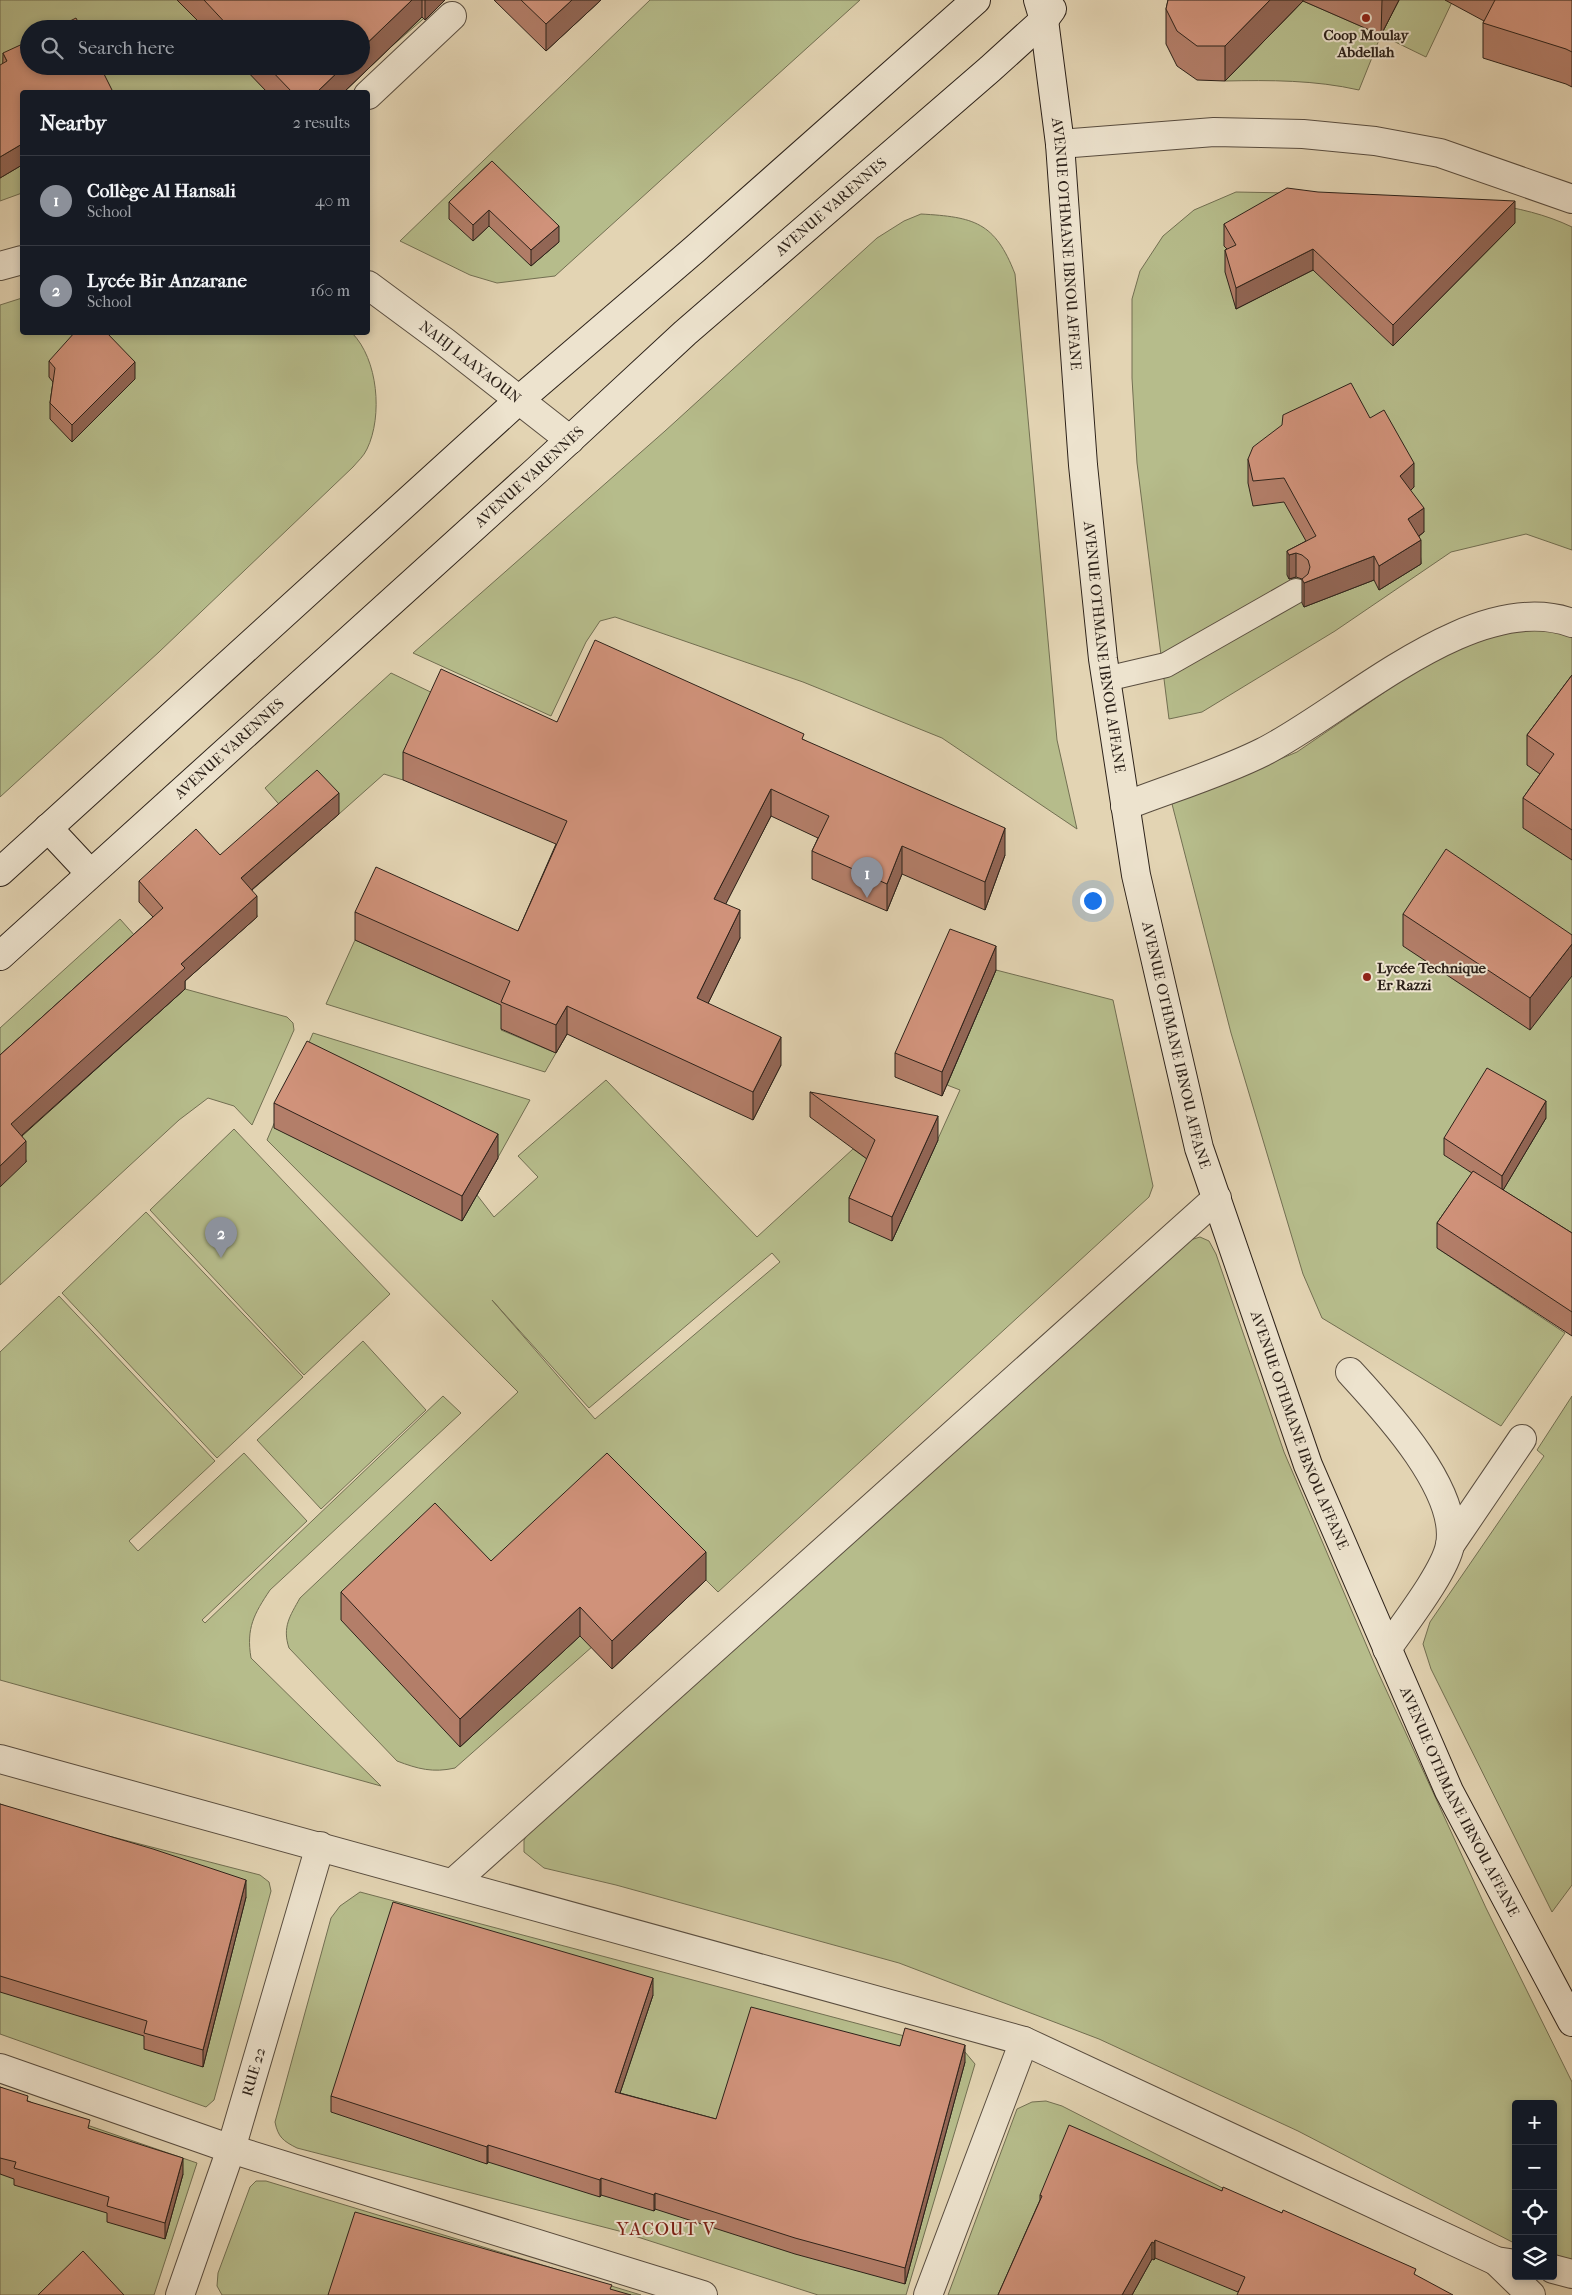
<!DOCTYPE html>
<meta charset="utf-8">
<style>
body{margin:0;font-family:"IM FELL French Canon",serif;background:#242831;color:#f1f3f6}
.controls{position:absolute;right:15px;bottom:15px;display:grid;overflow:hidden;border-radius:5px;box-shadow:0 2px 8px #0003}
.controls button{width:45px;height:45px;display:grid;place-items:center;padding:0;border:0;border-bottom:1px solid #363941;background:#171b24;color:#f1f3f6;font:25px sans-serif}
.you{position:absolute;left:1092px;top:900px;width:18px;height:18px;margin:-12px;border:4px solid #fff;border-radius:50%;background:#1a73e8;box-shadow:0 0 0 8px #1a73e833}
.badge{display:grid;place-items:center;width:32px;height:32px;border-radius:50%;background:#8c9099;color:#fff;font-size:16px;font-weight:700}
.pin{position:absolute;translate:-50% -41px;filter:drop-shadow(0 1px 2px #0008)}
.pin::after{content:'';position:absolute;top:26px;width:18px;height:15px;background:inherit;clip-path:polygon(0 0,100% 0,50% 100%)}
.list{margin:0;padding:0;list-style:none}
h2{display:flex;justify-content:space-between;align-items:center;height:65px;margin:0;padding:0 20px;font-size:21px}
h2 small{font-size:16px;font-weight:400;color:#9ea1a6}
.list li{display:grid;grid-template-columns:32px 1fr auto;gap:15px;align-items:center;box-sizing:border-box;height:90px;padding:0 20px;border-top:1px solid #363941}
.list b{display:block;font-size:19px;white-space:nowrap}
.list p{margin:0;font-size:16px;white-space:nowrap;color:#9ea1a6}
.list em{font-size:16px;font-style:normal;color:#9ea1a6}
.icon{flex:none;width:28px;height:28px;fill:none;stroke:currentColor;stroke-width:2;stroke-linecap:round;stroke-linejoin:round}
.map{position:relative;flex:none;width:1572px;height:2295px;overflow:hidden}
.search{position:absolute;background:#171b24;box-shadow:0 2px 8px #0003;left:20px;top:20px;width:350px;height:55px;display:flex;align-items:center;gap:12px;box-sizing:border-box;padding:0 18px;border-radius:28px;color:#9ea1a6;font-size:19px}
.panel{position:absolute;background:#171b24;box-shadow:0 2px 8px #0003;left:20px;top:90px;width:350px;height:245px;border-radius:5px}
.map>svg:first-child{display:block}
</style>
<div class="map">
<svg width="1572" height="2295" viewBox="0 0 1572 2295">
<rect width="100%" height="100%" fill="#e3d4b3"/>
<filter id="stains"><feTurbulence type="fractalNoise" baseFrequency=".004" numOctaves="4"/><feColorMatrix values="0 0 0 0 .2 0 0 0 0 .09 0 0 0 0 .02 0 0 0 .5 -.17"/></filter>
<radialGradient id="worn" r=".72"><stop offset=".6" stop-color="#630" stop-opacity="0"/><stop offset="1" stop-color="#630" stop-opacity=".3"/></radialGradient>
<g fill="#b6bc8b" stroke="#726f52" fill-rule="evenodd">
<path d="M0,0h445l-54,47 -47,45h-322v101l-22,8zM29,29h332v37h-332z"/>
<path d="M650,0h210l-305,276 -58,7 -27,-8 -70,-34z"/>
<path d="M1399,0h54l-27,57 -45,-22 -22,55c-44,-10 -89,-10 -134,-9l78,-80 78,34z"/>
<path d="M1236,192c55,1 110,2 164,5 58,3 120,5 172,30v323l-46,-16 -75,18 -116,79 -133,81 -33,7 -32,-256 -5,-85v-79l8,-28 23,-35 31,-26z"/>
<path d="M921,214c53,3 74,8 94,60l42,466 20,89 -135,-91 -139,-56 -188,-65 -15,4 -14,21 -35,74 -138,-63 252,-222 212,-193 27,-17z"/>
<path d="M22,298v34l330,1c26,26 31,83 15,116 -3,7 -10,13 -14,18l-194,185 -159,145v-492z"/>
<path d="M1549,628l23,8v621l-135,-9 128,85 -64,93 -179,-108 -19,-44 -72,-241 -59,-229 125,-52 146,-100 51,-20z"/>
<path d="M391,673l50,24 -38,83 -19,-6 -45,40 -50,2 -24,-28z"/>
<path d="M120,919l24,27 -91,162 132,-119 102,28 6,6 1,7 -42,95 -18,-19 -26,-8 -29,22 -179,165v-257z"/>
<path d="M355,940l155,69 -9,21 55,23 -11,19 -219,-68z"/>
<path d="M996,970l117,30 40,186 -4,11 -431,395 -30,-30 -233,206c-22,5 -37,1 -58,-7l-108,-113c-7,-21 1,-32 11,-50l218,-206 -251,-252 46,-107 217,67 -53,95 17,22 44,-40 -20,-21 88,-76 151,157 96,-88 22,16 17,76 68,-151 -13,-5zM772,1253l8,9 -185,157 -103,-119 97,108z"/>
<path d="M234,1129l156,165 -86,81 -154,-165z"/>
<path d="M146,1212l157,165 -86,81 -155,-165z"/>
<path d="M1200,1237l9,4 7,13 68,198 93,218 109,238 86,174v193l-19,-10v-161h-37v140l-218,-113 -199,-92 -200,-76 -283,-78 -72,-17 -20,-16v-12l7,-11 656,-588z"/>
<path d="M59,1296l156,165 -86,80 9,10 106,-98 63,68 -105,99 3,3 238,-227 18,17 -191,177c-16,24 -24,38 -19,68l130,128 -381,-106v-328z"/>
<path d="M363,1341l63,69 -105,99 -64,-69z"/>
<path d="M1572,1396v489l-20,27 -121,-243 -8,-25 7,-22 114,-166 -7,-6z"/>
<path d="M0,1808l260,67 9,7 2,9 -57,209 -8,7 -206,-73z"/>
<path d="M360,1892l605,160 10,12 -69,231h-88l-199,-64 -322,-83c-14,-7 -19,-11 -22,-26l56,-204 9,-12z"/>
<path d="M0,2095l197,68 -43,132h-154z"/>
<path d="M1046,2101l16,5 227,116 151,73h-492l69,-186 15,-7z"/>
<path d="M256,2181h10l375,114h-419l-5,-9 1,-13 32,-86z"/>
</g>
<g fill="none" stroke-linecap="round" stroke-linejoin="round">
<g stroke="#5a4e40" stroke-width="26">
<path id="pedestrian" d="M1106,679l60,-14 130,-74"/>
</g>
<g stroke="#5a4e40" stroke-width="30">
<g id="minor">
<path d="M368,95l84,-79"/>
<path d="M1060,144l154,-12 89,2 72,7 65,12 132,46"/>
<path d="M0,266l22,-6"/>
<path id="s1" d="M368,285l77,57 125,98"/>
<path d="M1125,806c46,-18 94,-32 138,-54 82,-41 211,-165 309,-129"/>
<path d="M1350,1372c34,37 110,118 100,173 -5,27 -46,79 -63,104"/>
<path d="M1450,1545l72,-106"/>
<path d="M0,1759l1024,282 472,220 20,3"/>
<path d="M454,1882l763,-684"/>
<path d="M0,2068l231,81 472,146"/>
<path d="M1496,2261l35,34"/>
<path d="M1553,2269l19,5"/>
<path id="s2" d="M180,2295l51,-146 89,-303"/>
<path d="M928,2295l96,-254"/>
</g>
</g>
<g stroke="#2d221a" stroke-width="30">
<g id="secondary">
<path id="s3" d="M1038,0l6,20 16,124 23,321 20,194 33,216 63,273 109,317 141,326 123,231"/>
<path d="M48,828l42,45"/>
<path d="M0,872l519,-472 176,-151 281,-249"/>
<path id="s4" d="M0,956l536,-485 149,-138 305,-264 54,-49 8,-11"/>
</g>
</g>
<use href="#pedestrian" stroke="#ede3ce" stroke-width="24"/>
<use href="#minor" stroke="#ede3ce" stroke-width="28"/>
<use href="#secondary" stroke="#ede3ce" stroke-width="28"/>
</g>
<g fill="#b37e69" stroke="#2d221a">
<path d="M177,0h268l-20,20 -3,-3 -78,75h-77l-25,-26h119v-37h-155z"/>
<path d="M494,0h107l-55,51z"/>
<path d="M1168,0h231l-18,35 -78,-34 -78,80 -28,-1 -20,-14 -11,-22v-35z"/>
<path d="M1445,0h127v87l-6,-3 -83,-26v-35l1,-2z"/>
<path d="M3,53l19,39v73l-22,13z"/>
<path d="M492,161l67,81 -28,24 -42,-40 -16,15 -24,-22v-17z"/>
<path d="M1515,223l-122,123 -80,-76 -77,39 -11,-37v-22l2,-1 -3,-3v-22z"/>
<path d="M49,361l86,18 -63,63 -22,-23v-16l3,-21 -4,-5z"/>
<path d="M1370,418l44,69 -4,3 14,42 -5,4 2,28 -42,26 -5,-10 -70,27 -2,-4v-24l-6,-2 -7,2 -2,-4v-24l19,-10 -22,-39 -31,4 -5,-23v-24z"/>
<path d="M1572,675v185l-49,-32v-30l17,-24 -13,-9v-30z"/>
<path d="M557,722l247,18 201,115 -20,55 -83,-36 -15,37 -75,-32v-28l6,-13 -47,-22 -46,88 15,34 -32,65 73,62 -28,55 -186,-86 -11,19 -55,-24v-24l-146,-65v-28l163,19 38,-87 -153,-64v-28z"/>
<path d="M339,814l-87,76 5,27 -72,64v8l-163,147 4,26 -26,-107 153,-138 -14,-15v-21l81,-26z"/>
<path d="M1403,914l169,21 -42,95 -127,-84z"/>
<path d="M996,970l-54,126 -47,-19v-24z"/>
<path d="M810,1092l128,48 -46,101 -43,-19v-24l18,-39 -57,-42z"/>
<path d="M274,1103l224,55 -36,63 -188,-93z"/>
<path d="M1546,1118l-43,72 69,43v103l-135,-88v-25l35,-50 -28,-18v-17z"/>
<path d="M491,1561l215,19 -94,89 -32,-33 -120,111 -119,-127v-28z"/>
<path d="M0,1804l246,93 -43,170 -59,-18v-13l-144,-44z"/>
<path d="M653,1995l-33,98 96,26 184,-73 65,16 -60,222 -110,-30 -140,-45 -1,2 -53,-16 -1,2 -112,-35 -1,2 -156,-52v-16z"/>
<path d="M0,2087l28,14 62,28 93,45 -18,65 -58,-17v-9l-93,-28v-6l-14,-5z"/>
<path d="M1222,2191l60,22 -44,79 -83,-34 -1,2 -2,-1 -20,36h-134l42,-95v-5z"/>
</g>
<g fill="#926655" stroke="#2d221a">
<path d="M412,0h10v17l-78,75h-27l27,-26h17v-17z"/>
<path d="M425,0h20l-20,20z"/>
<path d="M572,0h29l-55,51v-27z"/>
<path d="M1270,0h33v1l-78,80v-35z"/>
<path d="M1382,0h17l-18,35z"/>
<path d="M22,144v21l-22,13v-21z"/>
<path d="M1515,201v22l-122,123v-21z"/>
<path d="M489,210v16l-16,15v-16z"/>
<path d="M559,226v16l-28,24v-16z"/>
<path d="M1313,249v21l-77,39v-21z"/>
<path d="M135,362v17l-63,63v-17z"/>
<path d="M1414,463v24l-14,14v-25z"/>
<path d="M1424,508v24l-16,12v-25z"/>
<path d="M1421,540v24l-42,26v-24z"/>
<path d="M1296,553v24l-7,2v-24z"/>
<path d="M1374,556v24l-70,27v-24z"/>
<path d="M771,789v27l-57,111v-28z"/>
<path d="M339,793v21l-98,85v-21z"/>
<path d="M1005,828v27l-20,55v-28z"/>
<path d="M902,846v28l-15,37v-27z"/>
<path d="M257,896v21l-72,64v8l-174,156v-21l170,-160z"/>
<path d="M740,910v28l-43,88v-28z"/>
<path d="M1572,944v32l-42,54v-32z"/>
<path d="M996,946v24l-54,126v-24z"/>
<path d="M567,1006v28l-11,19v-28z"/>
<path d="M781,1037v28l-28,55v-28z"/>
<path d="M1546,1101v17l-44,74v-16z"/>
<path d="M938,1116v24l-46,101v-24z"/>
<path d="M498,1134v24l-36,63v-25z"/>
<path d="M26,1141v21l-26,25v-21z"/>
<path d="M706,1552v28l-94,89v-28z"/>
<path d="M580,1607v29l-120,111v-28z"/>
<path d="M246,1880v17l-43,170v-17z"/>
<path d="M653,1978v17l-38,113v-16z"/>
<path d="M965,2045v17l-60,222v-16z"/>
<path d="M488,2145v17l-1,2v-17z"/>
<path d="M183,2158v16l-18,65v-16z"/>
<path d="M601,2178v17l-1,2v-17z"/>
<path d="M655,2193v16l-1,2v-16z"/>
<path d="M1155,2240v18l-1,2v-17z"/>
<path d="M1152,2242v17l-20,36h-10z"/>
</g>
<g fill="#d0927a" stroke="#2d221a">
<path d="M204,0h208l-51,49v-20h-130z"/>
<path d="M521,0h51l-26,24z"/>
<path d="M1168,0h102l-45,46h-28l-20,-15 -11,-22z"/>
<path d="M1495,0h77v52l-6,-3 -83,-26z"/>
<path d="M76,18l6,11h-28z"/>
<path d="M29,41v25h71l13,26h-91v52l-22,13v-92l7,-4 -4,-8z"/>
<path d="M267,66h77l-27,26h-25z"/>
<path d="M492,161l67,65 -28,24 -42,-40 -16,15 -24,-23z"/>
<path d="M1287,188l31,4 197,9 -122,124 -80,-76 -77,39 -11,-38 11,-5 -12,-21z"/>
<path d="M75,332h31l29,30 -63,63 -22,-22 5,-35 -6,-7z"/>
<path d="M1351,383l19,35 14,-8 30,53 -14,13 24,32 -16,11 13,21 -42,26 -5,-10 -70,27 -2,-4 6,-5 2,-7 -2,-7 -6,-5 -6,-2 -7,2 -2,-4 29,-15 -32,-58 -31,3 -5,-22 5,-12 29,-22 1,-10z"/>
<path d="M595,640l209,94 -2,5 203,89 -20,54 -83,-36 -15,38 -75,-33 17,-35 -58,-27 -57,110 26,11 -43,88 84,39 -28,55 -186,-86 -11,19 -55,-23 9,-21 -155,-69 21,-45 142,64 49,-110 -164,-69 38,-83 116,53z"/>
<path d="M1572,675v155l-49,-32 31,-44 -27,-19z"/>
<path d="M317,770l22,23 -98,85 16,18 -76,68 4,4 -174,156 15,17 -26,25v-111l163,-147 -24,-27 57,-52 24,26z"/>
<path d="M1446,849l126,86v9l-42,54 -127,-84z"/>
<path d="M950,929l46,17 -54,126 -47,-19z"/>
<path d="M307,1041l191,93 -36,62 -188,-93z"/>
<path d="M1487,1068l59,33 -44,75 -58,-38z"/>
<path d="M810,1092l128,24 -46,101 -43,-19 26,-58z"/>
<path d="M1473,1171l99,62v79l-135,-89z"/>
<path d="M607,1453l99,99 -94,89 -32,-34 -120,112 -119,-127 94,-89 56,58z"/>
<path d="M0,1804l153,45 93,31 -43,170 -59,-17 3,-12 -147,-45z"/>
<path d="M393,1902l260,76 -38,114 101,27 35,-112 149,39 5,-18 60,17 -60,223 -110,-30 -140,-45 -1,2 -53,-17 -1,2 -112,-35 -1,2 -156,-51z"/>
<path d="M0,2087l28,9 -1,5 63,19 -2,8 95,30 -18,65 -58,-17 2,-9 -95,-29 2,-6 -16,-4z"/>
<path d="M1069,2125l153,66 1,-4 59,26 1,-3 133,59 -2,5 39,21h-216l8,-18 -90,-37 -1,3 -2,-1 -30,53h-124l44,-99 -2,-1z"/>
<path d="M355,2212l257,73 -2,4 21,6h-303z"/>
<path d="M83,2251l41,44h-86z"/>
</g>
<g fill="#8f2418" stroke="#ede3ce" stroke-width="2">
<circle cx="1366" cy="18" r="5"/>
<circle cx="1367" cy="977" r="5"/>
</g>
<g text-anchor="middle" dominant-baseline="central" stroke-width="4" stroke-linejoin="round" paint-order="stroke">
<g font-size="15" font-weight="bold" fill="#2d221a" stroke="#ede3ce">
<text x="1366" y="35">Coop Moulay<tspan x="1366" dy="17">Abdellah</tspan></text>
<text x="1377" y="968" text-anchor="start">Lycée Technique<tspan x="1377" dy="17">Er Razzi</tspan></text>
</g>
<g font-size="15" fill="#2d221a" stroke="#ede3ce">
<text stroke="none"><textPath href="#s4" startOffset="1119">AVENUE VARENNES</textPath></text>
<text stroke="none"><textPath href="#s3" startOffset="246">AVENUE OTHMANE IBNOU AFFANE</textPath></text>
<text stroke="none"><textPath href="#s1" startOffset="128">NAHJ LAAYAOUN</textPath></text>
<text stroke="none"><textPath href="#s4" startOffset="714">AVENUE VARENNES</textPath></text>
<text stroke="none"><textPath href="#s3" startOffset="651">AVENUE OTHMANE IBNOU AFFANE</textPath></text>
<text stroke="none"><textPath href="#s4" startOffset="309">AVENUE VARENNES</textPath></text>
<text stroke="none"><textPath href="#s3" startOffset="1056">AVENUE OTHMANE IBNOU AFFANE</textPath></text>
<text stroke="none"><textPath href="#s3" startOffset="1461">AVENUE OTHMANE IBNOU AFFANE</textPath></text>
<text stroke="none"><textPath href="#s3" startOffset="1866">AVENUE OTHMANE IBNOU AFFANE</textPath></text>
<text stroke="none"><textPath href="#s2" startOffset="235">RUE 22</textPath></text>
</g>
<g font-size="18" letter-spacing="1" fill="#7a1f14" stroke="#ede3ce">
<text x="666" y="2229">YACOUT V</text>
</g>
</g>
<rect width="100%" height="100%" filter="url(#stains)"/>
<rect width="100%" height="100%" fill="url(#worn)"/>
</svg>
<div class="controls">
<button>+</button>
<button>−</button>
<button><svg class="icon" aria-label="locate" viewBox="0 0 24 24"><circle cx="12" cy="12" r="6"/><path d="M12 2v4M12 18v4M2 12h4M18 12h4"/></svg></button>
<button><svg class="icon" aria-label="layers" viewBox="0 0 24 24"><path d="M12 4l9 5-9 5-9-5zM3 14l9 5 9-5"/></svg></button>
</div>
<div class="you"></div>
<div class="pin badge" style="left:867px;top:898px">1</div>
<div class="pin badge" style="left:221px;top:1258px">2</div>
<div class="search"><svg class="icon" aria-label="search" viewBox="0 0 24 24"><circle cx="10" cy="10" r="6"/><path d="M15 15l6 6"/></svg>Search here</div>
<section class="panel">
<h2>Nearby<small>2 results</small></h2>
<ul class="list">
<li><span class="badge">1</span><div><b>Collège Al Hansali</b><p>School</p></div><em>40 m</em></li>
<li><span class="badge">2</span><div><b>Lycée Bir Anzarane</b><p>School</p></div><em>160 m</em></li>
</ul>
</section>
</div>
